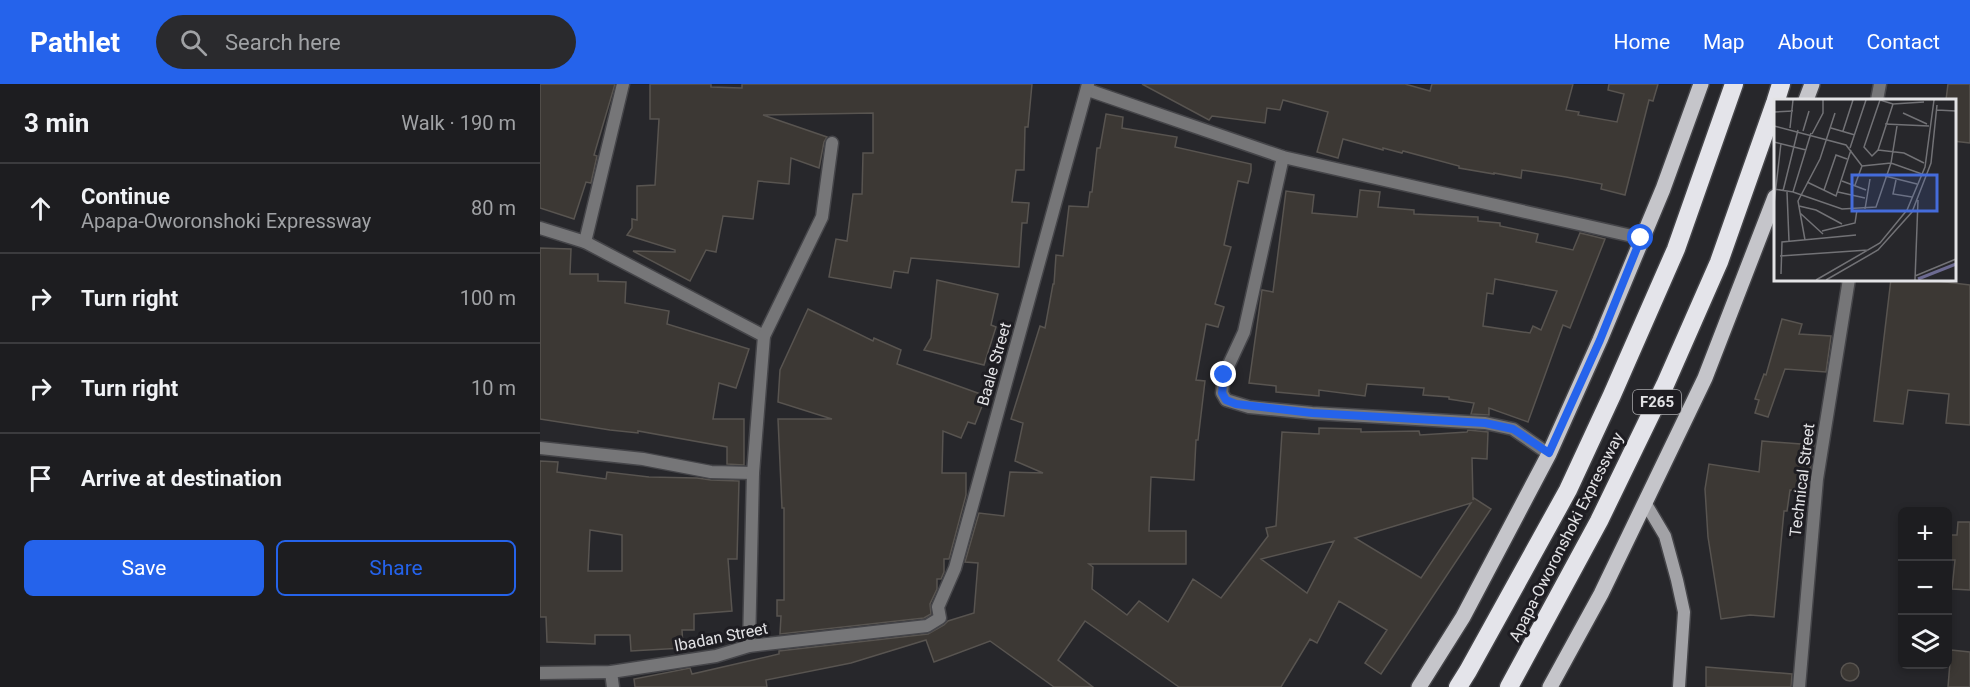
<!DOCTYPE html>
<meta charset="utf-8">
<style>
body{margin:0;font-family:Roboto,sans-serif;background:#2a2a2d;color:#f1f3f6}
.controls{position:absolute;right:18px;bottom:18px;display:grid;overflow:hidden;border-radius:9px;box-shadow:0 3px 9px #0003}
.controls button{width:54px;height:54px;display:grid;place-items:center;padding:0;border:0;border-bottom:2px solid #3b3b3e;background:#1d1d20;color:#f1f3f6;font:30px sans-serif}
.stop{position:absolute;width:18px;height:18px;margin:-14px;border:4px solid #2563eb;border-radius:50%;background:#fff}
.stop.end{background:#2563eb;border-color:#fff;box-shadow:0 2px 6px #0008}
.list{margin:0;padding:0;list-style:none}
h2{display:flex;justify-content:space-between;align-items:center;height:78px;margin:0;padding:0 24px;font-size:26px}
h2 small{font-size:20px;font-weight:400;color:#a0a2a5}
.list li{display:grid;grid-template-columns:39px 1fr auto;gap:18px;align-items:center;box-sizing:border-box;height:90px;padding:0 24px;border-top:2px solid #3b3b3e}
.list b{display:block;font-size:22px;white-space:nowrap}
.list p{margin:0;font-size:20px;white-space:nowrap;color:#a0a2a5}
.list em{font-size:20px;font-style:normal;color:#a0a2a5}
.actions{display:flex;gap:12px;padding:18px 24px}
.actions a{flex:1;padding:14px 0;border:2px solid #2563eb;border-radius:9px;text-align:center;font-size:21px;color:#2563eb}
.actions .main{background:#2563eb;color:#fff}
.icon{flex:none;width:33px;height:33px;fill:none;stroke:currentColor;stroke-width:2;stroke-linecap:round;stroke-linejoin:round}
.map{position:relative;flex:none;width:1430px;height:603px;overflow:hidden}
header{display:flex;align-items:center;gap:36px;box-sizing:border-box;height:84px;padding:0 30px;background:#2563eb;color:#fff}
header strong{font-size:28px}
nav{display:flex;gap:33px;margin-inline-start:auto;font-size:21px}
.search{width:420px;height:54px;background:#2a2a2d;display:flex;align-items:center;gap:15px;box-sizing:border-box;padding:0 21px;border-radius:33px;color:#a0a2a5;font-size:22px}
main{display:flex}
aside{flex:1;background:#1d1d20}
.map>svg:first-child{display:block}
</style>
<header>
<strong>Pathlet</strong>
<div class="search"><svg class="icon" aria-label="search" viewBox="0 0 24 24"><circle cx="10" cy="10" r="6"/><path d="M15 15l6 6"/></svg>Search here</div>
<nav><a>Home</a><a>Map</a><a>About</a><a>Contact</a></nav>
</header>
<main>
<aside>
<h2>3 min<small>Walk · 190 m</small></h2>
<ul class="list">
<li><svg class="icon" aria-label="ahead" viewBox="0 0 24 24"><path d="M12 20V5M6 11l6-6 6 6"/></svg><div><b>Continue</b><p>Apapa-Oworonshoki Expressway</p></div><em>80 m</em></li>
<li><svg class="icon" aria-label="right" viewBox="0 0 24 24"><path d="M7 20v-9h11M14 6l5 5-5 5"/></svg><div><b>Turn right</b></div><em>100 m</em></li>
<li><svg class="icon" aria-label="right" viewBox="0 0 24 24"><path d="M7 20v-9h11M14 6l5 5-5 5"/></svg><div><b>Turn right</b></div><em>10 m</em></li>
<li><svg class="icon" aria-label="arrive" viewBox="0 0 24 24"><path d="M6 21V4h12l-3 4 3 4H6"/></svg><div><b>Arrive at destination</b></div></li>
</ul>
<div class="actions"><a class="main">Save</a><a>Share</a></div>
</aside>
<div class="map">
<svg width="1430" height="603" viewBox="0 0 1430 603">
<rect width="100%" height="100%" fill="#27272b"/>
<g fill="#3c3834" stroke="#585450" stroke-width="1.5" fill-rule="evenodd">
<path d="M0,0h75l-21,71 3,1 -6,27 -5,-1 -12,37 -34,-11z"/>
<path d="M110,0h61v3l31,1v-4h290l-4,43h-3l-1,43h-8l-4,32 17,1 -2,20h-5l-3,44 -108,-9 -3,15 -14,-2 -3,17 -62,-11 7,-38 11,2 6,-47h9l1,-41h10v-40l-110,2 64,22 -3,5 -5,26 -28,-10 -2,26 -31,-3 -5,38 -30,-3 -7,36 -10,-2 -16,31 -57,-30 42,1v-2l-48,-15 5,-7v-9l5,1v-34l18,-1 4,-66h-9z"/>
<path d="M602,0h263l25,7 2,-7h141l-7,26 13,2 -1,3 39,7 7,-28 -16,-4 1,-6h49l-5,17 -4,-1 -24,95 -24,-6 1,-5 -36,-7 -44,-7 -1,8 -27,-5v1l-35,-6v-2l-56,-15 -1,2 -19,-5v2l-40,-11 -5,19 -21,-6 11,-40 -45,-12 -3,10 -13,-2 -2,15 -53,-7 -3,4z"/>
<path d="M1408,0h22v59l-17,-2v-41h-7z"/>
<path d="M566,30l17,3 -1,11 55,9 -2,10 76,17v7l-3,12 -10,-2 -14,64 7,2 -16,57 9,3 -6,20 -12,-3 -10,56 9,1 -7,59h-2l-2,40 -43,-3 -2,54h37v33h-97l4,3 -1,22 35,26 12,-14 29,21 25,-43 28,19 47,-62 -2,-8 10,-2 6,-94 37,2v-6l42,1v3l58,-1 1,4 47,-3 1,-2 20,2 -1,27 -15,-1 1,42 1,-2 17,11 -110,165 -16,-11 22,-33 -48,-29 -22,42 -7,-4 -29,48h-102l-94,-66 -27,39 35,27h-39l-64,-46 -56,21 -8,-22 -75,23 -85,17 1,7h-132l-1,-8 56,-11 2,6 87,-20v-3l149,-17 16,-9 4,-4 26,-8 4,-50 -13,-1 14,-49 25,3 6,-44 33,1 -28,-12 8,-38 -12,-4 29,-93 5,2 8,-44h1l2,-29 7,1 6,-50 19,1 2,-15h2l5,-44h3zM931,419l-50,75 -66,-40zM794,457l-27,52 -46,-34z"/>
<path d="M820,106l20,2 -2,15 36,3v4l64,3v4l22,2v3l38,8 -2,8 37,8 7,-17 25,6 -35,89 -7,-3 -35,97 -39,-14v7l-18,-1 3,-11 -25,-4v-2l-26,-2 1,-7 -57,-4 -2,12 -46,-6v6l-43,-4v-6l-27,-3 13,-93 11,2 13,-101 28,4 -2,18 45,4zM955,195l62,12 -16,39 -8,-4 -3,7 -47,-7 4,-33 6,1z"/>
<path d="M0,164l31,1 -1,25h28v7l28,1 -1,21 44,8 -2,13 82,25 -13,39 -17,-5 -6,36h31v46l-17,-1v-17l-89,-16v2l-28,-3 -70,-11z"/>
<path d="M1351,195h30l49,6v140l-24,-2 3,-29 -41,-4 -5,34 -29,-3z"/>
<path d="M397,196l61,14 -7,31 5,2 -12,38 -60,-15 7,-12z"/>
<path d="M268,225l65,32 1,-3 27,12 -4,14 89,32 -11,28 -7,-2 -7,16 -18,-7 -1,42h24v22l-17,64h-5v13l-3,7h-4v10l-7,15 1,10 -7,4 -144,16 1,-18h-4v-16h7v-92h-2l-4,-89h54l-54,-17 2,-32z"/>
<path d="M1242,235l20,5 -3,10 32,2 -5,36 -41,-3 -17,48 -13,-4 4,-13 -4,-1 9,-25 2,1z"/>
<path d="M1222,357l52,4 -4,26h-10l-2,20 -8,-1 -3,21h-3l-10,106 -24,-2 -29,4 -13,-82 -3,-48 4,-25 50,8z"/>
<path d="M0,377l18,1 -1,10 49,7 1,-7 42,5 48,1 14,2 28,1 -2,78h-9l4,52 -38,3v16h-12l1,18 -52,3 -1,-16h-35v9l-48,-2 -1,-25h-6zM50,446l32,5v36h-34z"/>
<path d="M1418,438h12v68l-18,-1 3,-29h-8v-25h10z"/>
<path d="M1411,566l19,2v35h-22z"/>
<circle cx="1310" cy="588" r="9"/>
<path d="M1166,583l86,7 -1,13h-85z"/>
</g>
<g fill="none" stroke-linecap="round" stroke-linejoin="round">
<g stroke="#454549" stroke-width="15">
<g id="lane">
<path d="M1337,16l3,-16"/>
<path d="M1259,603l18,-208 32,-200"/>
</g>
</g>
<g stroke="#454549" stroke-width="15">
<g id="street">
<path d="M548,6l195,67 358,81"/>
<path d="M743,73l-39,175 -20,43 -2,18 4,7 23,7 63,6 173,10 28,6 36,25"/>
<path d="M0,144l45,14 179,94"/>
<path d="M45,158l38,-158"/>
<path d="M0,364l103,11 68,13 42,1"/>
<path d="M209,562l4,-173 11,-137 58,-119 10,-74"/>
<path d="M71,588l2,15"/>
<path d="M0,589l71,-1 105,-16 33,-10 178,-20 13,-8 -2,-11 17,-39 133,-484"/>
</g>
</g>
<g stroke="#454549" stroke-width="15">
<path id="secondary" d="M1106,420l19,32 12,44 7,32 -5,75"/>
</g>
<g stroke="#454549" stroke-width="18">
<g id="primary">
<path d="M1266,16l6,-16"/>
<path d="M879,603l44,-70 86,-163 51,-114 63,-151 38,-105"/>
<path d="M1010,603l51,-93 104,-216 70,-181"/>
</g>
</g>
<g stroke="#454549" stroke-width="21">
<g id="highway">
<path d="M1236,16l5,-16"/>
<path d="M918,603l10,-16 100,-181 44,-95 64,-146 58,-165"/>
<path d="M969,603l90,-166 66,-136 54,-123 56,-159"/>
</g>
</g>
<use href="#lane" stroke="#767678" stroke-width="12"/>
<use href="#street" stroke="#767678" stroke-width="12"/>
<use href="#secondary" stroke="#a2a2a6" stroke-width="12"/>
<use href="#primary" stroke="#c5c5ca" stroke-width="15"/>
<use href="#highway" stroke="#e4e4ea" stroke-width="18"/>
</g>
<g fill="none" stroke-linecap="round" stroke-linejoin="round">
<path stroke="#2563eb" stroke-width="8" d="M684,291l-2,18 4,7 10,4 76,9 173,10 28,6 36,24 51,-113 41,-102"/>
</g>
<g text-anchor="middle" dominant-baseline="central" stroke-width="6" stroke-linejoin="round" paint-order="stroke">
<rect fill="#1e1d22" stroke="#a8a8ab" stroke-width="1.5" x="1093" y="306" width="48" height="24" rx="4.5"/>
<g font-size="15" font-weight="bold" fill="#e3e3e6">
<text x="1117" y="318">F265</text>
</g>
<g font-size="16" fill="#e3e3e6" stroke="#1e1d22">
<text transform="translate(454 280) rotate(-74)">Baale Street</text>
<text transform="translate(1262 396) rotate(-83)">Technical Street</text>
<text transform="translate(1026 453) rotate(-63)">Apapa-Oworonshoki Expressway</text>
<text transform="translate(181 553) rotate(-11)">Ibadan Street</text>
</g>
</g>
<g transform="translate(1234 15)">
<rect width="182" height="182" fill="#27272b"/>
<path fill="none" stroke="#6c6a91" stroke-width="3" d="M144,180l38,-15"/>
<path fill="none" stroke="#727276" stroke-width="1.5" d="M119,5l-15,46 -6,6 -8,-9 16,-47 13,4 31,-2M163,11l19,1M0,13l19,-1M129,14l24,11M111,25l44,2M0,27l72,19 16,21M16,29l3,-28M57,29l24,7M29,32l6,-20M69,32l10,-31M38,35l11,-21v-13M0,43l32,8M76,49l16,-48M104,51l26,3 20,10M88,67l29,-3 31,11M111,77l32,8M122,81l-3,14 19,3M68,82l24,9M33,83l29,14 15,-46M81,86l7,-19M0,90l19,3 18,-59M50,91l12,-35 11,4M9,92l15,-61M13,93l2,49M19,93l49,17 34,-2 15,-44 6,-37M64,93l27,6M0,105l7,-61M25,107l17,4 26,14M91,110l5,-30M26,114l23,21M48,132l33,-8 2,-13M31,141l-7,-39 22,-42 15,-46M6,157l88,-6M7,175l1,-32 74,-7M141,177l41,-17M42,181l64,-37 27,-33 18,-43 9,-67M52,181l52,-30 34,-38 19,-49 6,-58M141,181l3,-80"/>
<path fill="#456cdb" fill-opacity="0.15" stroke="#456cdb" stroke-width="3" d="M78,76h85v36h-85z"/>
<rect width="182" height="182" fill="none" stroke="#e3e3e6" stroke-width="3"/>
</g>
</svg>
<div class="controls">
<button>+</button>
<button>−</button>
<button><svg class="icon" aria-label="layers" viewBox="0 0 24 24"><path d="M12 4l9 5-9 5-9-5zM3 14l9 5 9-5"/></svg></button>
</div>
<div class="stop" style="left:1101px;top:154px"></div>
<div class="stop end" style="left:684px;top:291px"></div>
</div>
</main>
